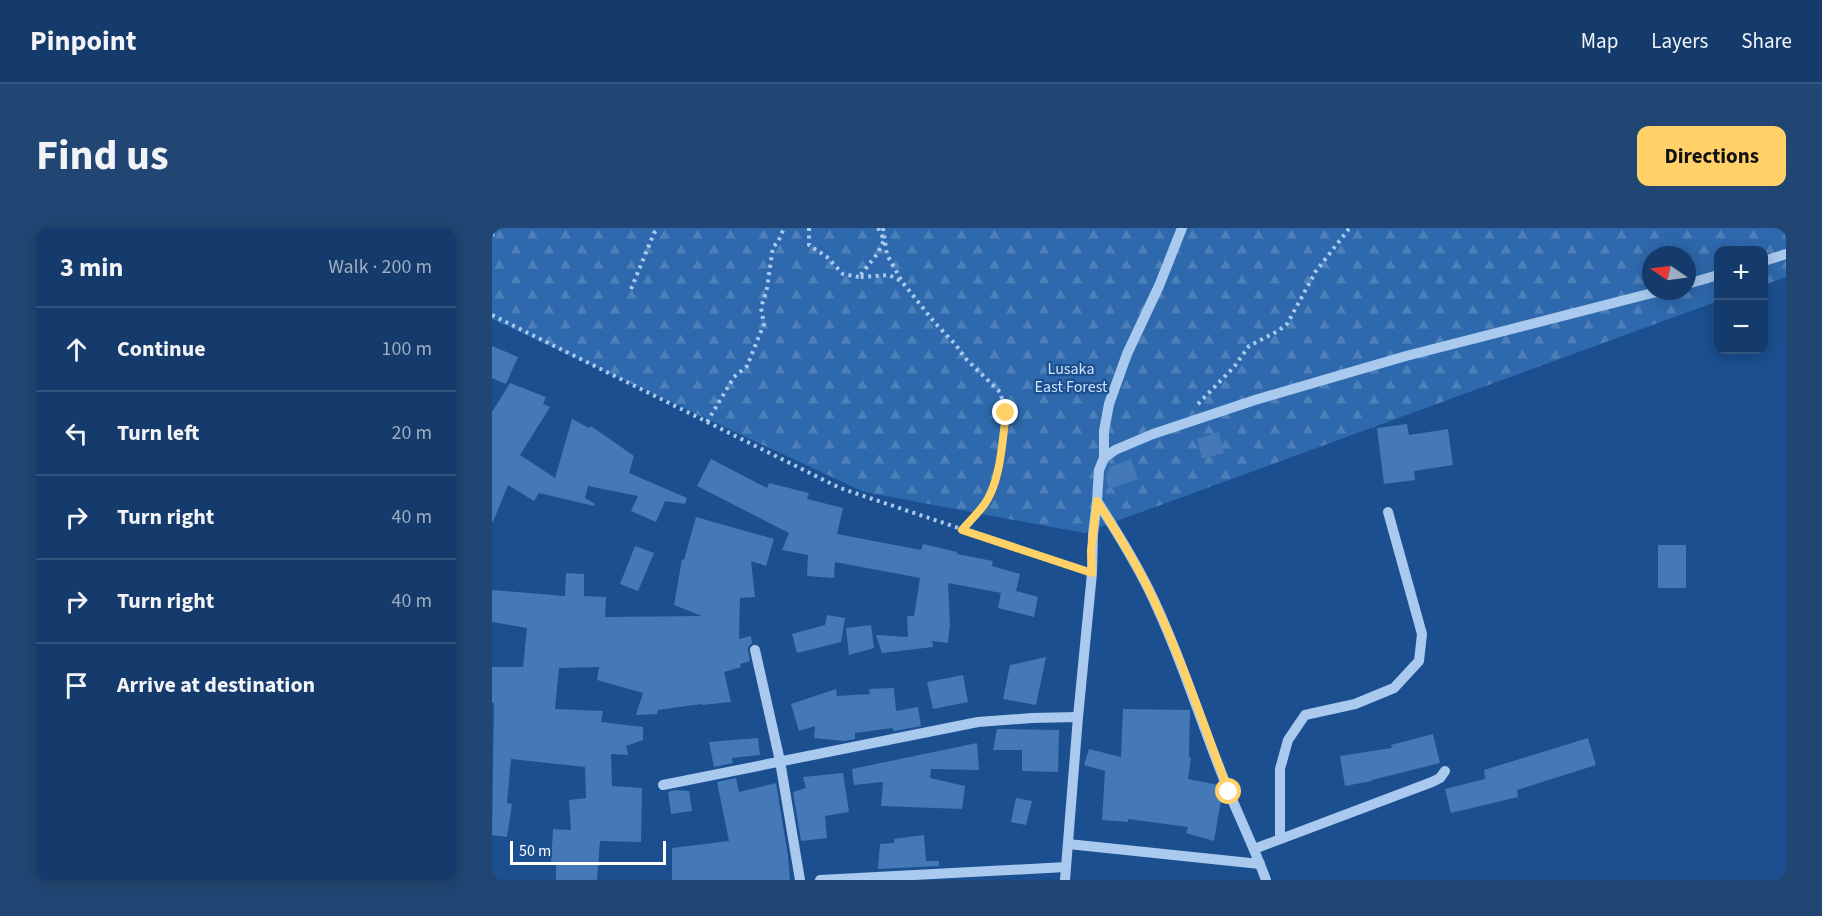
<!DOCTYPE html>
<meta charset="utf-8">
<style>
body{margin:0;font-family:"Source Sans 3",sans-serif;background:#214673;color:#f1f3f6}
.controls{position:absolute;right:18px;top:18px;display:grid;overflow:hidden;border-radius:12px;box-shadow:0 3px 15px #0003}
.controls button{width:54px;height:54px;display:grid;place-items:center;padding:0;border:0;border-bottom:2px solid #33557e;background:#143b6b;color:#f1f3f6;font:30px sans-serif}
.compass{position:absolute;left:1150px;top:18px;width:54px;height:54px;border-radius:50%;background:#143b6b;box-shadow:0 3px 15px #0003;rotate:283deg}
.scale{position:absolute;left:18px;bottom:15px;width:156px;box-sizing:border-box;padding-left:6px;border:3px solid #fff;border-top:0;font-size:16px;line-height:21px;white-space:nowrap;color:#fff;-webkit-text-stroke:4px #1b4f8f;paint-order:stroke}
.stop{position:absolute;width:18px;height:18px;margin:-14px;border:4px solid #ffd166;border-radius:50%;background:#fff}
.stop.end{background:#ffd166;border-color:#fff;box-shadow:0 2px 6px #0008}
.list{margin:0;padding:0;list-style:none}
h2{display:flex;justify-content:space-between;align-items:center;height:78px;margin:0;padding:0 24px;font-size:26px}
h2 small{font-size:20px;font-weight:400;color:#9dadc1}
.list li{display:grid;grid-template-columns:39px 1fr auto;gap:18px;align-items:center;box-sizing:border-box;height:84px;padding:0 24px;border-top:2px solid #33557e}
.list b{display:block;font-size:22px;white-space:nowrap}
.list em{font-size:20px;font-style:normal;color:#9dadc1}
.icon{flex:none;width:33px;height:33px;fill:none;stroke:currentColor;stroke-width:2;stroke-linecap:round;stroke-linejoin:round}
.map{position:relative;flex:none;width:1294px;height:652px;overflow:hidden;border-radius:12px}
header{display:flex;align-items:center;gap:36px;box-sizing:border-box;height:84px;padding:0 30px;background:#143b6b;border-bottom:2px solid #33557e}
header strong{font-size:28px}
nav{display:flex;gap:33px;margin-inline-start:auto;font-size:21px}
.intro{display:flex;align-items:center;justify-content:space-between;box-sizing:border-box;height:144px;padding:0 36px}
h1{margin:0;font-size:42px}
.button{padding:15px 27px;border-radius:12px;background:#ffd166;color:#111;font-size:21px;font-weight:700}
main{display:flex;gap:36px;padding:0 36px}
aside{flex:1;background:#143b6b;border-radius:12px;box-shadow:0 3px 15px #0003}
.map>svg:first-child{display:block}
</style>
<header>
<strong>Pinpoint</strong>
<nav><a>Map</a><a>Layers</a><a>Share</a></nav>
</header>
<div class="intro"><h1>Find us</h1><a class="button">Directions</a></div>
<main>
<aside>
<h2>3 min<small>Walk · 200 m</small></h2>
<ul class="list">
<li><svg class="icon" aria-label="ahead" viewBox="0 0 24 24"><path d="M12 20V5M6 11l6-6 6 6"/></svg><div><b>Continue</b></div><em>100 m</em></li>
<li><svg class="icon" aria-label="left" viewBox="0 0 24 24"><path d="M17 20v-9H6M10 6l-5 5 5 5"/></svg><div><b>Turn left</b></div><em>20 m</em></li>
<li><svg class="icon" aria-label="right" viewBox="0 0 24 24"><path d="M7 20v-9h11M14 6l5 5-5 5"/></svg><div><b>Turn right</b></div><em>40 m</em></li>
<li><svg class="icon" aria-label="right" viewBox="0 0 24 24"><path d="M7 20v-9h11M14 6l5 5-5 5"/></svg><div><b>Turn right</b></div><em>40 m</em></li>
<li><svg class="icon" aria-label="arrive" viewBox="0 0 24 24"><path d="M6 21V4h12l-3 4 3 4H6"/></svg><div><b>Arrive at destination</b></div></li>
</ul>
</aside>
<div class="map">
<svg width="1294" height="652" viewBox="0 0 1294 652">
<defs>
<pattern id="forest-firs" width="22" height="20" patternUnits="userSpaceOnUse" patternTransform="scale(1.5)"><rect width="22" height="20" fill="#2e69ad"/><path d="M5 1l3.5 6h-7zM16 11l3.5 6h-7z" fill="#4d80b9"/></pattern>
</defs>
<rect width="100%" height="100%" fill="#1b4f8f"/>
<path fill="url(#forest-firs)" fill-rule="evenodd" d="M0,0h1294v49l-22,8v-35h-46v51l-634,232 -220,-41 -372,-173zM1159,27h36v36h-36z"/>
<g fill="#4478b7">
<path d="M0,118l26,11 -12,27 -14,-6z"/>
<path d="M18,155l36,14 -3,7 7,3 -30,48 35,23 17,-59 17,9 2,-2 43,30 -5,17 58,25 -2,6 -20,-3 -9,21 -25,-11 7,-15 -50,-10 -3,12 10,6 -1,2 -55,-13 -5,8 -26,-16 -15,37h-1v-110z"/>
<path d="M915,196l2,11 39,-6 5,36 -39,6 1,9 -31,4 -7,-56z"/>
<path d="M727,204l5,21 -22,6 -5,-20z"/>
<path d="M219,231l56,29 2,-5 40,10 -2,6 36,9 -6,26 84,16 2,-6 34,8v2l36,7 -1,5 28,8 -4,17 22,6 -4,20 -36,-9 3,-15 -53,-10 2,41 -2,19 -16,-2 1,6 -51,6 -6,-18 32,2 -1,-21h7l6,-38 -85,-16 -1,16 -27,-2 1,-21 -26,-5 7,-17 -92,-47z"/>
<path d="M639,231l7,20 -29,10 -3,-9 3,-13z"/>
<path d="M204,289l78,22 -8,27 -15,-5 4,36 -15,1 -1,41 12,-3 1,7 -4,4v4l2,10 -10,3 1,3 -17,5 7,30 -29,3 -1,-1 -43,6 -1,4 -21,1 7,-22 -46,-13 2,-13 -40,1 -4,41 48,2 -2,11 42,5v13l-17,6 2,9 -17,-1 1,32 30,2 -1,54 -41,-1 -3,39h-41v-15l-5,-1 2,-35 18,1 -2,-30 17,-2 -1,-31 -74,-8 -4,44 5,1 -5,33 -15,-2 2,-132h-2v-36h31l4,-39 -35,-6v-32l73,6 1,-23 18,1v22l22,1 -1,20 97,-1 -28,-11 8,-46 2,1z"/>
<rect x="1166" y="317" width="28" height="43"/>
<path d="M143,318l19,7 -16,38 -18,-7z"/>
<path d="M335,387l18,3 -4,24 -44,11 -5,-19 33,-9z"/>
<path d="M379,397l3,23 -25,7 -3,-27z"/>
<path d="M554,429l-10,48 -33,-6 7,-34z"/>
<path d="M471,447l5,27 -35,7 -6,-27z"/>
<path d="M402,460l2,23 22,-4 3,19 -27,5 -2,-3 -37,5v6l-11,2 -30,-3 1,-12 -16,5 -8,-27 45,-15 1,7 33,-2 -1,-5z"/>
<path d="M631,481l67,1 -1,47h2l-3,22 30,6 4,9 -8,47 -28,-8 2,-6 -60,-8v3l-26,-2 3,-49 -21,-6 5,-16 32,8z"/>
<path d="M505,501l62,1 -1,42 -36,-1v-21h-29z"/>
<path d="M941,506l7,29 -68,17v1l-27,5 -5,-30 52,-8 -1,-3z"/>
<path d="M266,510l2,17 -28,3 1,5 -19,4 -5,-25z"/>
<path d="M1096,510l8,27 -79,25 1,7 -67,16 -6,-24 40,-10 -1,-9z"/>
<path d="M485,515l2,27 -48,-1 -1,9 35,8 -3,23 -81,-3 2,-24 -29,3 -2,-16z"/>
<path d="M351,545l6,39 -24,4 2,22 -26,3 -8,-49 13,-4 -3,-11z"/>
<path d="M244,550l3,14 37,-9 12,73 2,24h-118v-32l57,-7 -12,-59z"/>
<path d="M183,562l14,1 3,20 -21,3 -3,-22z"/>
<path d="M524,570l16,3 -6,24 -15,-3z"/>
<path d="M432,607l2,26h13v5l-61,3 2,-25 14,-1v-4z"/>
</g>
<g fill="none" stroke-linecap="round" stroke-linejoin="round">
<g stroke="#a9c9ee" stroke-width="4" stroke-dasharray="3 4.5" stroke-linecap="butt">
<path d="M317,0v17l18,12 16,17 16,3"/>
<path d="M386,0l6,12 -6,13 -19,24 30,-2 14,7"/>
<path d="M391,0l4,27 16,28 32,40 21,22 9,13 35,34 6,21 -7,54 -10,29 -5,8 -22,26"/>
<path d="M0,8l3,-8"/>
<path d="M139,61l23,-56 5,-5"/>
<path d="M0,87l348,173 237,80"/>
<path d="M706,176l36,-37 15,-21 29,-15 9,-7 29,-53 32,-41 4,-2"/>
<path d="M215,194l27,-45 13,-11 17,-42 -3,-16 6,-20 6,-41 5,-5 6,-14"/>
</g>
<g stroke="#a9c9ee" stroke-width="10">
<path d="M1272,33l22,-7"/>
<path d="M1195,56l31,-9"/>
<path d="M612,230v-27l5,-27 18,-50 32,-68 23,-58"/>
<path d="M605,273c18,28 36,57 51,87 32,65 53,136 81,204 12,29 26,58 37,88"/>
<path d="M263,422l25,111 20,119"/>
<path d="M171,557l315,-63 54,-4 46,-1"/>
<path d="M788,611v-70l8,-29 17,-25 50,-11 39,-16 25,-27 3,-27 -34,-122"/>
<path d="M576,616l192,20"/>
<path d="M762,621l178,-67 8,-4 5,-7"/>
<path d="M328,652l246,-13"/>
<path d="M573,652l13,-163 14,-144 1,-39 4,-33 2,-31 5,-12 11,-8 38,-16 102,-34 151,-44 254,-65"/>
</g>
</g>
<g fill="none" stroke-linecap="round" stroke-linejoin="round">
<path stroke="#ffd166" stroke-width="8" d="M514,185c-4,29 -5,68 -22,92 -7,9 -15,17 -22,25l130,43 -1,-22 6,-50c18,28 36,57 51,87 32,65 55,136 81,204"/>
</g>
<g text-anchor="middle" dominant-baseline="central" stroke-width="4.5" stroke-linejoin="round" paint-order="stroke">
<g font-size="16" fill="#cfe3fa" stroke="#1b4f8f">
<text x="579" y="141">Lusaka<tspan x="579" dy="18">East Forest</tspan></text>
</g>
</g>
</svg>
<div class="controls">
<button>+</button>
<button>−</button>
</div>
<svg class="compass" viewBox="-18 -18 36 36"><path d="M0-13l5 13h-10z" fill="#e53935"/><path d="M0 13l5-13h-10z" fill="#9dadc1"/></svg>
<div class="scale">50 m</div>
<div class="stop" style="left:737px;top:564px"></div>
<div class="stop end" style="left:514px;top:185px"></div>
</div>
</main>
